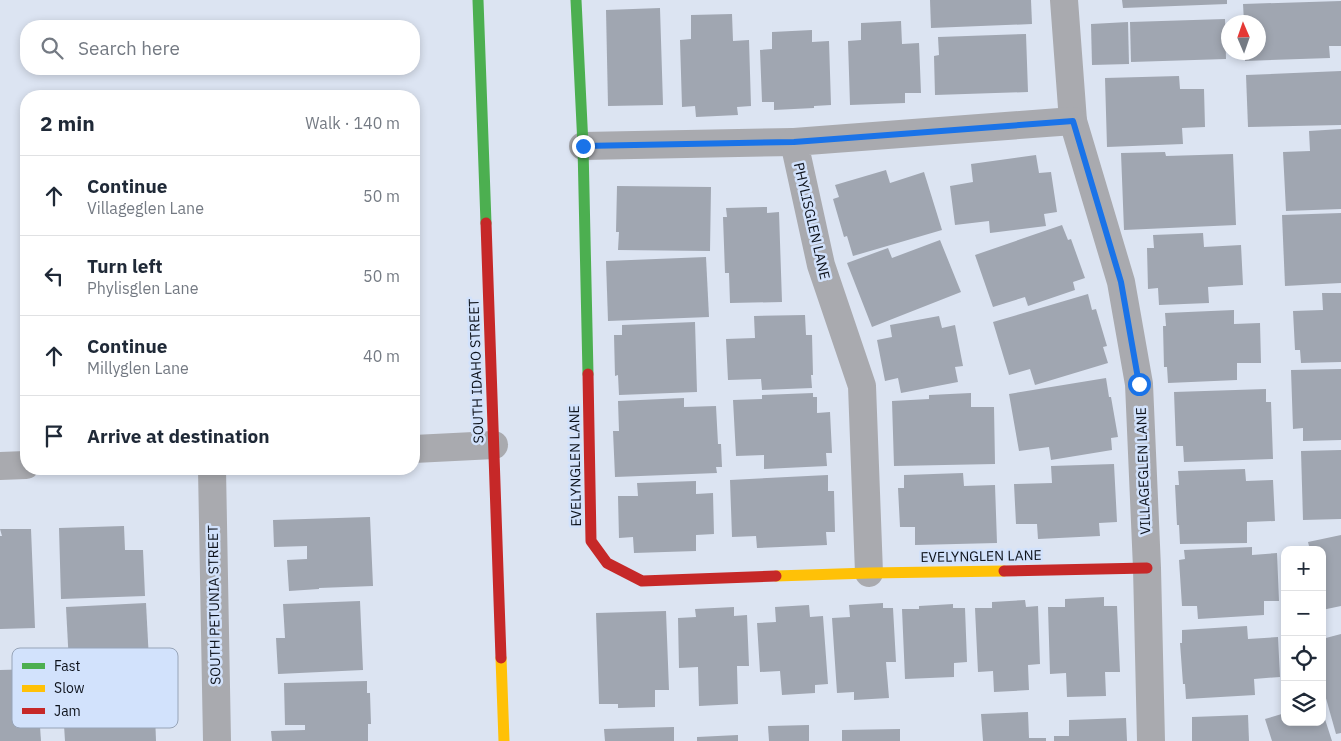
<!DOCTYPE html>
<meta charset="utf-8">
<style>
body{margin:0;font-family:"IBM Plex Sans",sans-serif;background:#f2f2f3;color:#1f2937}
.controls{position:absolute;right:15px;bottom:15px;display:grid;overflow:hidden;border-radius:10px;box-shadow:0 2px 8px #0003}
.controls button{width:45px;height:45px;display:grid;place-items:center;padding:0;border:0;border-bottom:1px solid #e0e1e3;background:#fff;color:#1f2937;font:25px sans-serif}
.compass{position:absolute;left:1221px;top:15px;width:45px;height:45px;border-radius:50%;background:#fff;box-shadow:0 2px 8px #0003;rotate:358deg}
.stop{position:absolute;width:15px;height:15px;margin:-11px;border:4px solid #1a73e8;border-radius:50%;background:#fff}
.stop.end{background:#1a73e8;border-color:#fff;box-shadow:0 1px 5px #0008}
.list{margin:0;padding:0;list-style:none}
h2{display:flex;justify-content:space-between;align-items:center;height:65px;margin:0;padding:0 20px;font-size:21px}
h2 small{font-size:16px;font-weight:400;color:#747a83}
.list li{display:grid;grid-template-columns:32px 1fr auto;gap:15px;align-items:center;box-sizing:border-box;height:80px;padding:0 20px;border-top:1px solid #e0e1e3}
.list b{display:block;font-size:19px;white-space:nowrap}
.list p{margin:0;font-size:16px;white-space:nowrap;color:#747a83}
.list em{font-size:16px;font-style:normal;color:#747a83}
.icon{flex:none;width:28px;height:28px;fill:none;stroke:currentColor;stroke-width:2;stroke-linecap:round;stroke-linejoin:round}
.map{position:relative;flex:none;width:1341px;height:741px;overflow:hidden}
.search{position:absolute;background:#fff;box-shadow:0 2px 8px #0003;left:20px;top:20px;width:400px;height:55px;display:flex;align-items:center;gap:12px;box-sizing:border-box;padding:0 18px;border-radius:20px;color:#747a83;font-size:19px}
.panel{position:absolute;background:#fff;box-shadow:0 2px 8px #0003;left:20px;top:90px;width:400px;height:385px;border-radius:20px}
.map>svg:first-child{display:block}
</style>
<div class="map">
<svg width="1341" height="741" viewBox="0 0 1341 741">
<rect width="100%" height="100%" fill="#dce4f2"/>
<g fill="#a0a6b1">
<path d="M930,0h101l1,24 -101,4z"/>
<path d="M1122,0h105v4l-104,4z"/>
<path d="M1341,1v45h-12l1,12 -85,3v-9h13v-30h-14l-1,-18z"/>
<path d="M660,8l3,97 -55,1 -2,-96z"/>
<path d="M732,14l1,27 16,-1 2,66 -14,1 1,8 -42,2 -1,-11 -13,1 -2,-67 11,-1v-24z"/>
<path d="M1225,19l1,40 -95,3 -1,-40z"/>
<path d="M901,21l1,23 17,-1 2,50h-16v10l-55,2 -2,-64 13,-1v-17z"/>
<path d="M1128,22l1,42 -37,1 -1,-41z"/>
<path d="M812,30v12l17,-1 2,64 -17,1v2l-40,2v-8h-12l-2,-52 12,-1v-17z"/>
<path d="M1026,34l2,58 -93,3 -1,-39 5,-1 -1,-18z"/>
<path d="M1341,71v54l-93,2 -2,-52z"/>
<path d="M1179,76l1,13h24l1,38 -23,1 1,16 -76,3 -2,-69z"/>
<path d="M1341,129v80l-55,2 -3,-59 27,-1 -1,-20z"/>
<path d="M1165,152l1,4 67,-2 3,71 -112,5 -3,-77z"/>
<path d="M1036,155l3,18 12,-1 6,40 -13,2 2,12 -56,7 -1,-12 -34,4 -5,-39 23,-4 -2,-18z"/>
<path d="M886,170l4,13 34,-11 18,58 -89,26 -6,-20 -3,1 -11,-38 6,-2 -4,-12z"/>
<path d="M617,186l94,1 -1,64 -92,-1 1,-18h-3z"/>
<path d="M767,207v6l12,-1 3,90 -52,1 -1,-30h-4l-2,-56h4l-1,-9z"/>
<path d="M1341,213v70l-56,3 -3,-71z"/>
<path d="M1062,225l6,15 3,-1 14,39 -12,4 2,8 -47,16 -3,-9 -32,10 -18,-52z"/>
<path d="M1203,233l1,14 37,-2 2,40 -35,2 1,16 -50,2 -1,-17 -10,1 -1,-41h7l-1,-13z"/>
<path d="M940,240l21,52 -89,35 -25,-64 41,-15 4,10z"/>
<path d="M706,257l3,60 -101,4 -2,-60z"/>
<path d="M1322,293h19v69l-40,1 -1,-13h-5l-2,-39 30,-1z"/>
<path d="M1088,294l4,16 4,-1 11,37 -4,1 5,16 -73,22 -5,-16 -21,6 -16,-53z"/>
<path d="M1234,310v14l26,-1 1,40h-24v17l-69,3 -1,-16h-3l-1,-41h3l-1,-13z"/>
<path d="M805,315l1,20h6l1,40h-2l1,13 -50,2 -1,-11 -33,1 -2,-41 29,-1 -1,-22z"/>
<path d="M939,316l3,12 13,-3 8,41 -8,1 3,15 -57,11 -3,-15 -13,3 -8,-41 15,-3 -2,-12z"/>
<path d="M695,322l2,70 -78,3 -1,-20 -3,1 -1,-41h8v-10z"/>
<path d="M1341,369v71l-38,1v-13l-10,1 -2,-59z"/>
<path d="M1106,378l3,19h2l7,40 -7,1 1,12 -61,10 -2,-13 -30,4 -10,-57z"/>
<path d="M1266,389v13h5l2,57 -89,3 -1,-16h-7l-2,-54z"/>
<path d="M813,393v4h4v16l13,-1 2,41h-6l1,13 -63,3v-14l-28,1 -3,-56 29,-1v-4z"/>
<path d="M971,393v14h23l1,57 -101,2 -2,-65 37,-2v-4z"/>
<path d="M684,398v9l32,-1 2,38h3l1,23h-6l1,6 -102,4 -2,-46h6l-1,-30z"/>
<path d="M1341,450v69l-38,1 -2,-69z"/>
<path d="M1114,464l3,58 -18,1 1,13 -62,3 -1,-15h-21l-2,-40 38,-1 -1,-17z"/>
<path d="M1245,469l1,12 27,-1 2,41 -28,1v21l-67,1 -1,-19h-2l-2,-40h4l-1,-14z"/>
<path d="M963,473l1,13 31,-1 2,58 -82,2v-18h-15l-2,-39h6v-13z"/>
<path d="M828,475v16h6l1,41h-9l1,13 -70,3 -1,-12 -24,1 -2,-57z"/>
<path d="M696,481v13l17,-1 1,41 -18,1v16l-62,2 -1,-16 -14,1 -1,-42h20l-1,-13z"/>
<path d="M370,517l3,69 -54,2v1l-30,2 -2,-31 20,-1v-13l-33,1 -1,-27z"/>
<path d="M124,526l1,24h18l2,46 -84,3 -2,-71z"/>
<path d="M0,529h31l4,99 -35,1v-93h2z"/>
<path d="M1341,535v71l-19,4v-60h-12l-2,-8z"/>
<path d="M1252,547v8l25,-2 2,48h-15v14l-66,4 -1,-13h-15l-3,-46 6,-1 -1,-9z"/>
<path d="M1104,597v9h13l3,66h-15l1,24 -39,1 -1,-24 -16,1 -2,-67h17v-8z"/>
<path d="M1025,600l1,7 12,-1 2,58 -12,1 1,25 -35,2 -1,-21 -15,1 -3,-64h17v-6z"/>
<path d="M360,601l3,69 -85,4 -2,-36h9l-2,-34z"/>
<path d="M146,603l4,77 -80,3 -4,-76z"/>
<path d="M883,603v5h10l3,54h-10l3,36 -35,2v-8l-17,1 -5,-75 18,-1 -1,-12z"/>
<path d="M953,604v4h12l2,54 -13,1v14l-49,2 -3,-70h17v-3z"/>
<path d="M809,605l1,12 13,-1 5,68 -13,1v8l-33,2 -2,-24 -20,1 -3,-49 19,-1 -1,-15z"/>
<path d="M734,607v9l13,-1 2,51h-12l1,38 -39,2 -1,-39 -19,1 -1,-50 18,-1 -1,-8z"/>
<path d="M666,611l3,79h-14v17l-37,1v-4h-19l-3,-91z"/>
<path d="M1247,626l1,13 30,-2 2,40 -26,2 1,16 -69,4 -1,-15h-2l-3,-41h2v-13z"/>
<path d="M1341,634v99l-5,1 -14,-50v-45z"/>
<path d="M36,669l5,72h-41v-71z"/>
<path d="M367,681v12h3l1,31h-3v17h-96l-1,-10 34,-1v-5h-20l-1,-42z"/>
<path d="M154,687l2,54h-91l-3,-47z"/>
<path d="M1028,712l1,26h17v3h-63l-2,-27z"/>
<path d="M1285,713v9h37l1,-9 9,28h-60l-7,-22z"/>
<path d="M1248,715l1,26h-57v-24z"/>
<path d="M1126,718l1,23h-73v-5h15v-16z"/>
<path d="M809,725v16h-40l-1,-15z"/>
<path d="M674,727v14h-69l-1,-12z"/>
<path d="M900,729v12h-58v-11z"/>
<path d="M738,735v6h-41v-4z"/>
</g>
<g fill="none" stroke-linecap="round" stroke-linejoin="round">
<g stroke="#a9aaaf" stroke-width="28">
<path d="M1064,0l9,121 48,161 18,102 8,184 4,173"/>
<path d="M583,146l211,-4"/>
<path d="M414,449l80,-4"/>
<path d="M0,466l26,-1"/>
<path d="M212,469l5,272"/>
<path d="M869,573l-7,-187 -41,-121 -27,-123 279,-21"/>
</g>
<g stroke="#4caf50" stroke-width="11">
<path d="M478,0l8,223"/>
<path d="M576,0l7,146 5,228"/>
</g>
<g stroke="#ffc107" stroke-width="11">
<path d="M776,576l93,-3 135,-2"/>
<path d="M501,658l3,83"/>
</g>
<g stroke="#c62828" stroke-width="11">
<path d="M486,223l15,435"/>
<path d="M588,374l3,167 16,22 35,18 134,-5"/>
<path d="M1004,571l143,-3"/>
</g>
</g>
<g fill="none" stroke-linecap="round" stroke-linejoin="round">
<path stroke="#1a73e8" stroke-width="6" d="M583,146l211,-4 279,-21 48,161 18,102"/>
</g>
<g text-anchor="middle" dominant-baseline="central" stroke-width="5" stroke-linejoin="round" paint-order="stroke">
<g font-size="14" fill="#0d121b" stroke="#d2e2fc">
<text transform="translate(812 221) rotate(77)">PHYLISGLEN LANE</text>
<text transform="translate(476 371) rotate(-92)">SOUTH IDAHO STREET</text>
<text transform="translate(575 466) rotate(-91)">EVELYNGLEN LANE</text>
<text transform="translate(1143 471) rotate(-92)">VILLAGEGLEN LANE</text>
<text transform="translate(981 556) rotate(-1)">EVELYNGLEN LANE</text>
<text transform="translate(214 605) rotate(-91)">SOUTH PETUNIA STREET</text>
</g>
</g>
<rect x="12" y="648" width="166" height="80" rx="8" fill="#d2e2fc" stroke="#97a4b8" stroke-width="1"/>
<rect x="22" y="663" width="23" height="6" fill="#4caf50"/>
<rect x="22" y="685" width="23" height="7" fill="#ffc107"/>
<rect x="22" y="708" width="23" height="6" fill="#c62828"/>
<g font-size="14" fill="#0d121b">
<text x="54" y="671">Fast</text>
<text x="54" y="693">Slow</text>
<text x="54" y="716">Jam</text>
</g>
</svg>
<div class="controls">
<button>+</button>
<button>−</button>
<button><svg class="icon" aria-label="locate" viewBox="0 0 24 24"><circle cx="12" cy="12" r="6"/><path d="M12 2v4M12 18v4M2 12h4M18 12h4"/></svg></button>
<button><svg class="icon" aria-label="layers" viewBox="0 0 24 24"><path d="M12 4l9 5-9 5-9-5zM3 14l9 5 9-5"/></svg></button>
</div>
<svg class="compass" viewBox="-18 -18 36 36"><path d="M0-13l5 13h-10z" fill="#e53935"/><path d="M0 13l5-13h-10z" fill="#747a83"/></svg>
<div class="stop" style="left:1139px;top:384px"></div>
<div class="stop end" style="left:583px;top:146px"></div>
<div class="search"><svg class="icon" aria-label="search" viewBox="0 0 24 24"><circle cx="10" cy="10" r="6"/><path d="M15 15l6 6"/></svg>Search here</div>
<section class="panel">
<h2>2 min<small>Walk · 140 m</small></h2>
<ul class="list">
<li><svg class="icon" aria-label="ahead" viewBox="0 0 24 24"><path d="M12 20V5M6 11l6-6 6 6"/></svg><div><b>Continue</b><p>Villageglen Lane</p></div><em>50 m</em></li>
<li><svg class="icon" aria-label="left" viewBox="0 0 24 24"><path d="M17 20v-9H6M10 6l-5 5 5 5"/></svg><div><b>Turn left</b><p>Phylisglen Lane</p></div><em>50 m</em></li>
<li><svg class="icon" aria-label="ahead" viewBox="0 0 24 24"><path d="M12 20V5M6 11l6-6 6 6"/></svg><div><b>Continue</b><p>Millyglen Lane</p></div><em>40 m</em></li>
<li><svg class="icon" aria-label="arrive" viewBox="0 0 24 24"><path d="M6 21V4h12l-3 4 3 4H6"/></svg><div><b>Arrive at destination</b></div></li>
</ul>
</section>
</div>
